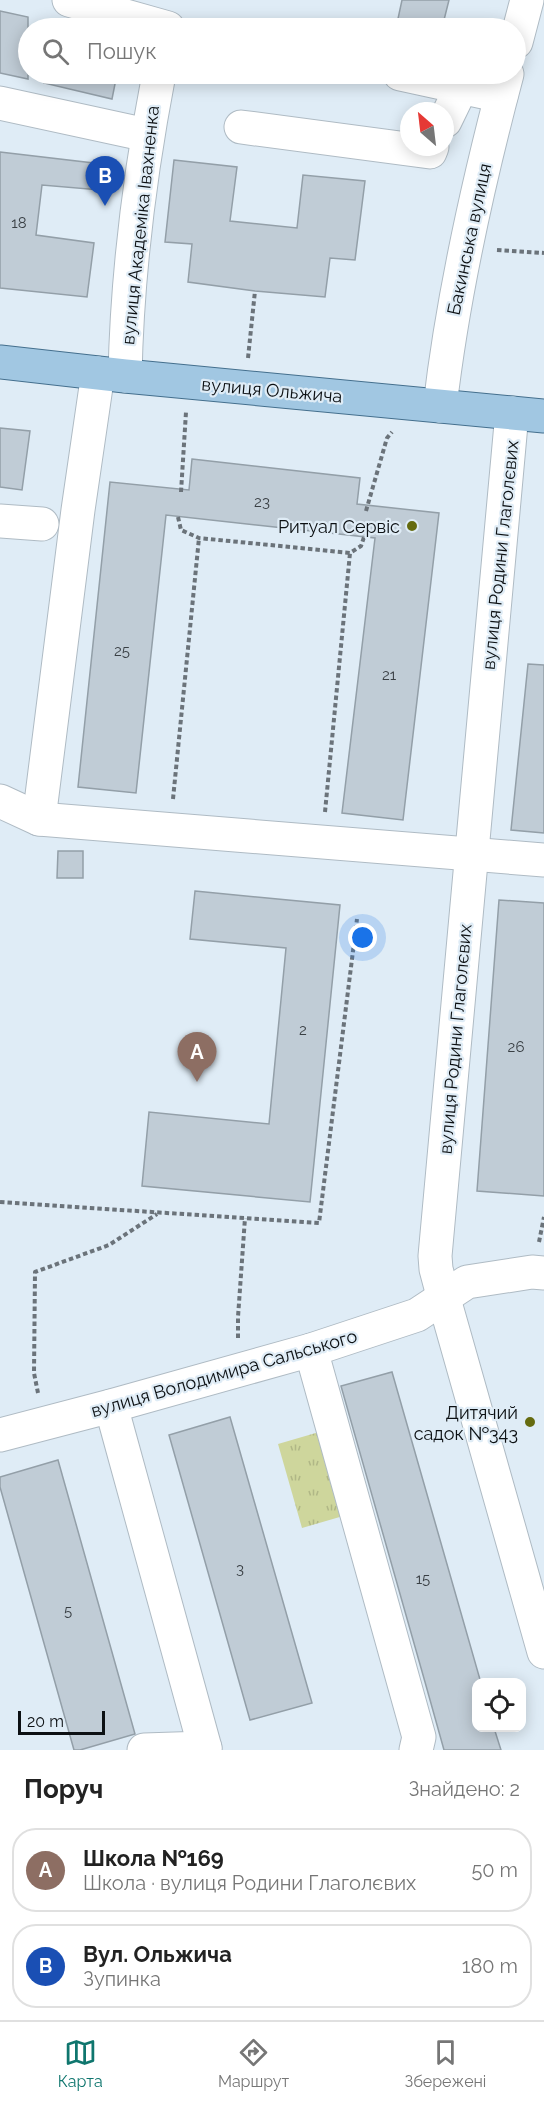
<!DOCTYPE html>
<html lang="uk">
<meta charset="utf-8">
<style>
body{margin:0;font-family:Raleway,sans-serif;background:#f2f2f2;color:#222}
.controls{position:absolute;right:18px;bottom:18px;display:grid;overflow:hidden;border-radius:12px;box-shadow:0 3px 15px #0003}
.controls button{width:54px;height:54px;display:grid;place-items:center;padding:0;border:0;border-bottom:2px solid #e0e0e0;background:#fff;color:#222;font:30px sans-serif}
.compass{position:absolute;left:400px;top:102px;width:54px;height:54px;border-radius:50%;background:#fff;box-shadow:0 3px 15px #0003;rotate:332deg}
.scale{position:absolute;left:18px;bottom:15px;width:87px;box-sizing:border-box;padding-left:6px;border:3px solid #0c1013;border-top:0;font-size:16px;line-height:21px;white-space:nowrap;color:#0c1013;-webkit-text-stroke:4px #dfecf6;paint-order:stroke}
.you{position:absolute;left:363px;top:938px;width:21px;height:21px;margin:-15px;border:4px solid #fff;border-radius:50%;background:#1a73e8;box-shadow:0 0 0 9px #1a73e833}
.badge{display:grid;place-items:center;width:39px;height:39px;border-radius:50%;background:#0f766e;color:#fff;font-size:20px;font-weight:700}
.pin{position:absolute;translate:-50% -50px;filter:drop-shadow(0 2px 3px #0008)}
.pin::after{content:'';position:absolute;top:32px;width:21px;height:18px;background:inherit;clip-path:polygon(0 0,100% 0,50% 100%)}
.list{margin:0;padding:0;list-style:none}
h2{display:flex;justify-content:space-between;align-items:center;height:78px;margin:0;padding:0 24px;font-size:26px}
h2 small{font-size:20px;font-weight:400;color:#767676}
.list li{display:grid;grid-template-columns:39px 1fr auto;gap:18px;align-items:center;box-sizing:border-box;height:84px;margin:0 12px 12px;padding:0 12px;border:2px solid #e0e0e0;border-radius:24px}
.list b{display:block;font-size:22px;white-space:nowrap}
.list p{margin:0;font-size:20px;white-space:nowrap;color:#767676}
.list em{font-size:20px;font-style:normal;color:#767676}
.icon{flex:none;width:33px;height:33px;fill:none;stroke:currentColor;stroke-width:2;stroke-linecap:round;stroke-linejoin:round}
.map{position:relative;flex:none;width:544px;height:1750px;overflow:hidden}
.search{position:absolute;background:#fff;box-shadow:0 3px 15px #0003;left:18px;right:18px;top:18px;height:66px;display:flex;align-items:center;gap:15px;box-sizing:border-box;padding:0 21px;border-radius:33px;color:#767676;font-size:22px}
.sheet{height:270px;background:#fff}
nav{display:flex;justify-content:space-around;align-items:center;box-sizing:border-box;height:84px;border-top:2px solid #e0e0e0;background:#fff;font-size:16px;color:#767676}
nav a{display:grid;justify-items:center;gap:3px}
nav .on{color:#0f766e}
.map>svg:first-child{display:block}
</style>
<div class="map">
<svg width="544" height="1750" viewBox="0 0 544 1750">
<defs>
<pattern id="park-tufts" width="24" height="20" patternUnits="userSpaceOnUse" patternTransform="scale(1.5)"><rect width="24" height="20" fill="#ced69c"/><path d="M3 7l-1-3M5 7V3M7 7l1-3M15 17l-1-3M17 17v-4M19 17l1-3" fill="none" stroke="#b0b786"/></pattern>
</defs>
<rect width="100%" height="100%" fill="#dfecf6"/>
<path fill="url(#park-tufts)" d="M326,1430l24,84 -48,14 -24,-84z"/>
<g fill="#c0ccd6" stroke="#939fa8" stroke-width="1.5">
<path d="M402,0h47l-7,28h-46z"/>
<path d="M0,11l28,6v62l-28,-6z"/>
<path d="M45,74h72l-5,25 -68,-16z"/>
<path d="M0,152l102,12 -2,26 -58,-5 -6,50 58,8 -7,54 -87,-9z"/>
<path d="M174,160l63,7 -7,54 67,7 6,-53 62,6 -10,79 -25,-2 -5,39 -70,-6 -67,-9 4,-38 -27,-2z"/>
<path d="M0,428l30,3 -8,59 -22,-3z"/>
<path d="M192,459l168,19 -3,26 82,9 -36,307 -61,-7 33,-275 -209,-23 -30,278 -58,-6 32,-305 79,8z"/>
<path d="M528,664l16,1v168l-33,-3z"/>
<path d="M58,851h25v27h-26z"/>
<path d="M195,891l145,14 -30,297 -168,-16 7,-74 120,12 17,-176 -96,-9z"/>
<path d="M499,900l45,3v293l-67,-5z"/>
<path d="M392,1372l89,311h-4v45h17l7,22h-57l-19,-68 -84,-296z"/>
<path d="M230,1417l82,286 -62,17 -81,-285z"/>
<path d="M58,1460l77,274 -55,16h-6l-74,-263v-10z"/>
</g>
<g fill="none" stroke-linecap="round" stroke-linejoin="round">
<g stroke="#afbbc4" stroke-width="35">
<g id="minor">
<path d="M69,0l99,28"/>
<path d="M516,42l11,-42"/>
<path d="M400,74l101,22"/>
<path d="M0,103l147,32"/>
<path d="M445,121l17,-35"/>
<path d="M241,127l189,25 2,-5"/>
<path d="M125,376c2,-101 15,-203 34,-302"/>
<path d="M440,406c13,-112 38,-223 67,-332"/>
<path d="M512,413l-77,843 1,13 8,30 100,353"/>
<path d="M0,521l42,3"/>
<path d="M0,801l39,18 505,41"/>
<path d="M39,819l39,-309 20,-137"/>
<path d="M311,1350l108,387 -3,13"/>
<path d="M111,1406l94,342"/>
<path d="M0,1435l111,-29 200,-56 106,-35 50,-33 65,-10 12,1"/>
<path d="M144,1750l61,-2"/>
</g>
</g>
<g stroke="#446f8d" stroke-width="35">
<path id="major" d="M0,362l125,14 419,40"/>
</g>
<g stroke="#6b737a" stroke-width="4" stroke-dasharray="4.5 3" stroke-linecap="butt">
<path d="M497,250l47,3"/>
<path d="M248,358l7,-67"/>
<path d="M181,492l5,-80"/>
<path d="M366,511l21,-73 5,-6"/>
<path d="M178,517l3,13 18,8 151,15 11,-7 3,-9"/>
<path d="M173,799l26,-261"/>
<path d="M325,812l25,-259"/>
<path d="M0,1202l319,21 38,-304"/>
<path d="M539,1242l5,-25"/>
<path d="M238,1338v-21l7,-99"/>
<path d="M38,1393l-4,-20 1,-101 74,-27 48,-31"/>
</g>
<use href="#minor" stroke="#fff" stroke-width="33"/>
<use href="#major" stroke="#a1c7e2" stroke-width="33"/>
</g>
<g fill="#656b0f" stroke="#dfecf6" stroke-width="2">
<circle cx="412" cy="526" r="6"/>
<circle cx="530" cy="1422" r="6"/>
</g>
<g text-anchor="middle" dominant-baseline="central" stroke-width="4.5" stroke-linejoin="round" paint-order="stroke">
<g font-size="15" fill="#393f44">
<text x="19" y="223">18</text>
<text x="262" y="502">23</text>
<text x="122" y="651">25</text>
<text x="389" y="675">21</text>
<text x="303" y="1030">2</text>
<text x="516" y="1047">26</text>
<text x="240" y="1569">3</text>
<text x="423" y="1579">15</text>
<text x="68" y="1611">5</text>
</g>
<g font-size="18" fill="#0c1013" stroke="#dfecf6">
<text transform="translate(140 225) rotate(-84)">вулиця Академіка Івахненка</text>
<text transform="translate(469 239) rotate(-78)">Бакинська вулиця</text>
<text transform="translate(272 390) rotate(5)">вулиця Ольжича</text>
<text transform="translate(500 555) rotate(-84)">вулиця Родини Глаголєвих</text>
<text transform="translate(455 1039) rotate(-85)">вулиця Родини Глаголєвих</text>
<text transform="translate(224 1373) rotate(-16)">вулиця Володимира Сальського</text>
</g>
<g font-size="18" fill="#0c1013" stroke="#dfecf6" text-anchor="end">
<text x="400" y="526">Ритуал Сервіс</text>
<text x="518" y="1412">Дитячий<tspan x="518" dy="21">садок №343</tspan></text>
</g>
</g>
</svg>
<div class="controls">
<button><svg class="icon" aria-label="locate" viewBox="0 0 24 24"><circle cx="12" cy="12" r="6"/><path d="M12 2v4M12 18v4M2 12h4M18 12h4"/></svg></button>
</div>
<svg class="compass" viewBox="-18 -18 36 36"><path d="M0-13l5 13h-10z" fill="#e53935"/><path d="M0 13l5-13h-10z" fill="#767676"/></svg>
<div class="scale">20 m</div>
<div class="you"></div>
<div class="pin badge" style="left:197px;top:1082px;background:#8d6e63">A</div>
<div class="pin badge" style="left:105px;top:206px;background:#1a4fb4">B</div>
<div class="search"><svg class="icon" aria-label="search" viewBox="0 0 24 24"><circle cx="10" cy="10" r="6"/><path d="M15 15l6 6"/></svg>Пошук</div>
</div>
<section class="sheet">
<h2>Поруч<small>Знайдено: 2</small></h2>
<ul class="list">
<li><span class="badge" style="background:#8d6e63">A</span><div><b>Школа №169</b><p>Школа · вулиця Родини Глаголєвих</p></div><em>50 m</em></li>
<li><span class="badge" style="background:#1a4fb4">B</span><div><b>Вул. Ольжича</b><p>Зупинка</p></div><em>180 m</em></li>
</ul>
</section>
<nav>
<a class="on"><svg class="icon" aria-label="map" viewBox="0 0 24 24"><path d="M3 6l6-2 6 2 6-2v14l-6 2-6-2-6 2zM9 4v14M15 6v14"/></svg>Карта</a>
<a><svg class="icon" aria-label="directions" viewBox="0 0 24 24"><path d="M12 3l9 9-9 9-9-9zM9 14v-3h6M13 9l2 2-2 2"/></svg>Маршрут</a>
<a><svg class="icon" aria-label="saved" viewBox="0 0 24 24"><path d="M7 4h10v16l-5-4-5 4z"/></svg>Збережені</a>
</nav>
